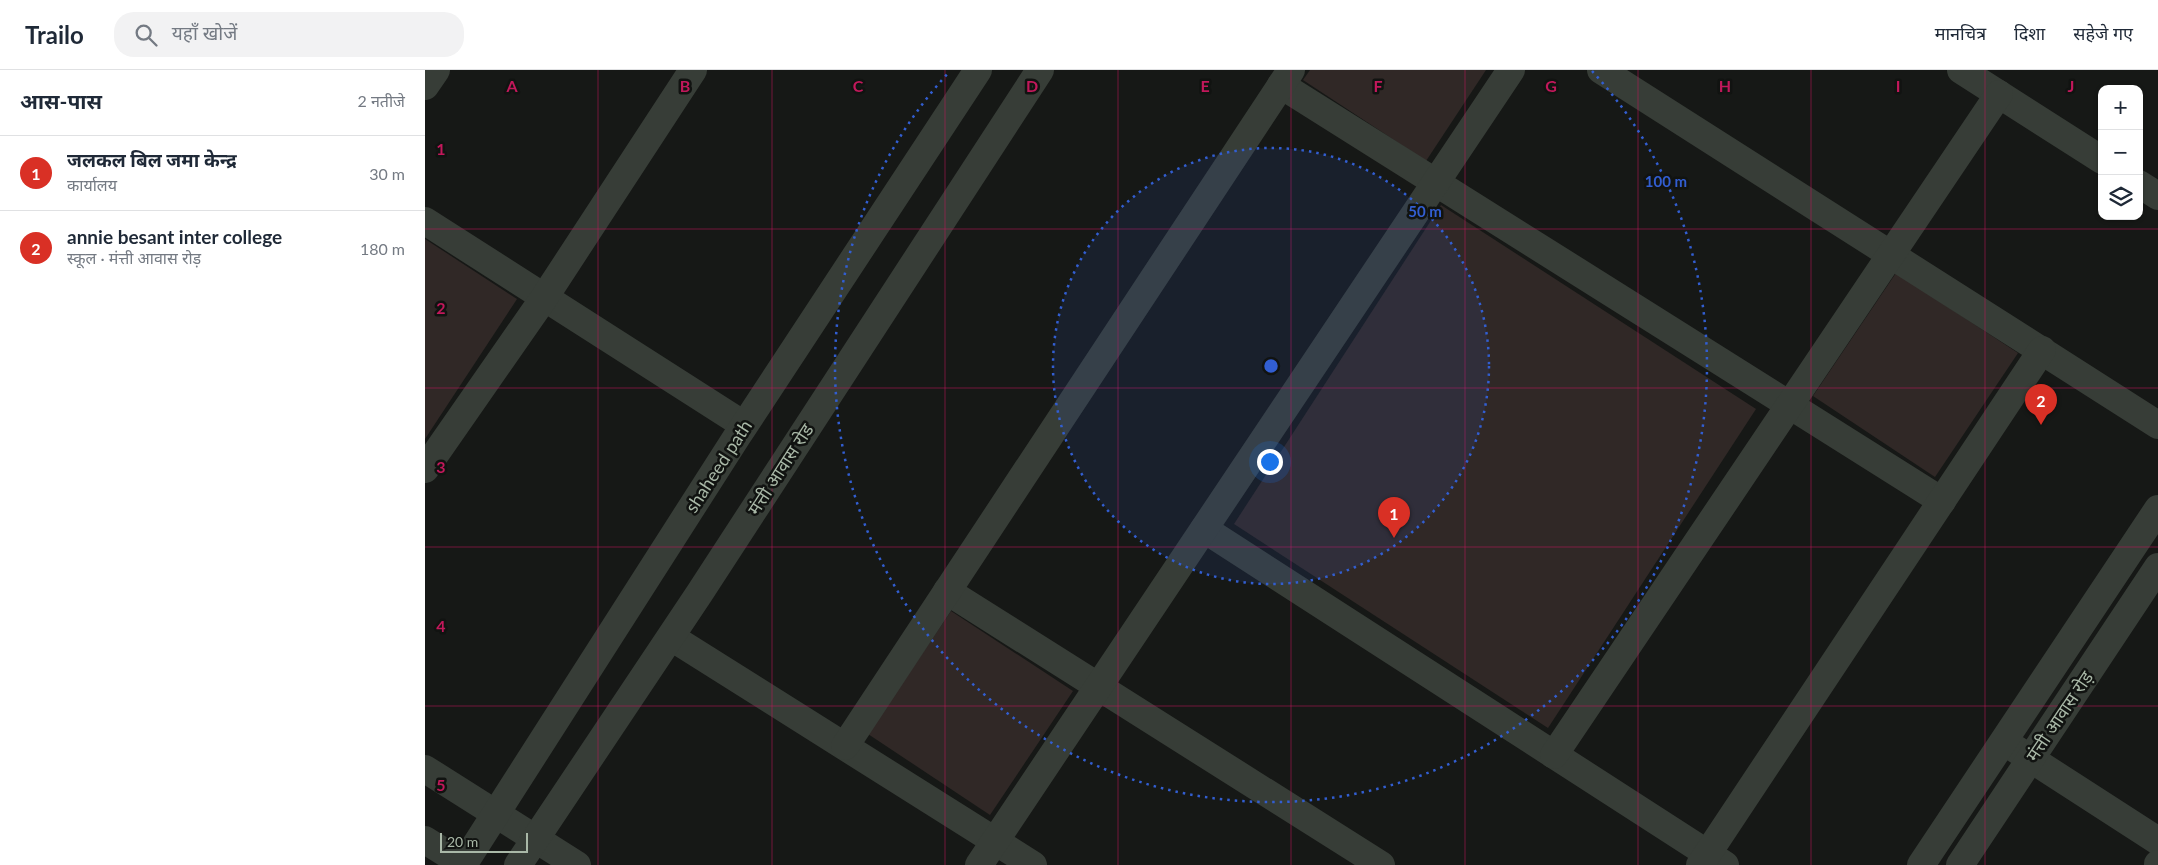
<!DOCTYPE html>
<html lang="hi">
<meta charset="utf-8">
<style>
body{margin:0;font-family:Lato,"Noto Sans Devanagari",sans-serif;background:#f2f2f3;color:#1f2937}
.controls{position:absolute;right:15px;top:15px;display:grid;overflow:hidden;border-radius:10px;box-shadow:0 1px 4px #0004}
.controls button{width:45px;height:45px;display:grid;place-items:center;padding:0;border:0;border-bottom:1px solid #e0e1e3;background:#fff;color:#1f2937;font:25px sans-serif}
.scale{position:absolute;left:15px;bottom:12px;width:88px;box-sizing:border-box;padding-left:5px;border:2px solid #a9b8a7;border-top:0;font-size:14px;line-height:18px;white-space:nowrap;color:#a9b8a7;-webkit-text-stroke:4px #111311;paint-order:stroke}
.you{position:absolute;left:844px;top:391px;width:18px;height:18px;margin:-12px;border:4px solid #fff;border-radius:50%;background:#1a73e8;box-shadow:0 0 0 8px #1a73e833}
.badge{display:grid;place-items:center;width:32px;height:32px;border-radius:50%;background:#d93025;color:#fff;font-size:16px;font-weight:700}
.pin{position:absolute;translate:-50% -41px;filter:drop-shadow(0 1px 2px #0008)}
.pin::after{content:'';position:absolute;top:26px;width:18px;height:15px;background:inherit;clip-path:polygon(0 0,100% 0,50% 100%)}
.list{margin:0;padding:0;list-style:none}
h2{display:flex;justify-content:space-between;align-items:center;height:65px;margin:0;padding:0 20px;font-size:21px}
h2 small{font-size:16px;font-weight:400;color:#747a83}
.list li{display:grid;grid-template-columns:32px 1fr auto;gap:15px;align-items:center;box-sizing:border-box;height:75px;padding:0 20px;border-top:1px solid #e0e1e3}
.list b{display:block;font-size:19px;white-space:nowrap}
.list p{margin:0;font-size:16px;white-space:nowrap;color:#747a83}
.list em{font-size:16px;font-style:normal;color:#747a83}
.icon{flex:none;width:28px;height:28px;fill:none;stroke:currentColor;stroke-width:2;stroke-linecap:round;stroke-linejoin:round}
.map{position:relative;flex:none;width:1733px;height:795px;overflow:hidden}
header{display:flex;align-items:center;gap:30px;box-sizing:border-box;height:70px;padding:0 25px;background:#fff;border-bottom:1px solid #e0e1e3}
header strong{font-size:24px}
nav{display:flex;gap:28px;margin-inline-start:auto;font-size:18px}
.search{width:350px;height:45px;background:#f2f2f3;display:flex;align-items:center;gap:12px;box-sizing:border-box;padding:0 18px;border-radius:20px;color:#747a83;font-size:19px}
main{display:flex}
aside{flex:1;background:#fff}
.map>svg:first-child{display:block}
</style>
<header>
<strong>Trailo</strong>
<div class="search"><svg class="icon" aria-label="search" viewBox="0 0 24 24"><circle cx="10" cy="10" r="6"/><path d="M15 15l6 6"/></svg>यहाँ खोजें</div>
<nav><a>मानचित्र</a><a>दिशा</a><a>सहेजे गए</a></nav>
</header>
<main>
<aside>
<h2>आस-पास<small>2 नतीजे</small></h2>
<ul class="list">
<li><span class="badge">1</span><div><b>जलकल बिल जमा केन्द्र</b><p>कार्यालय</p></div><em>30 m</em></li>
<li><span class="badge">2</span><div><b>annie besant inter college</b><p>स्कूल · मंत्ती आवास रोड़</p></div><em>180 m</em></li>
</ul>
</aside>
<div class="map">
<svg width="1733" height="795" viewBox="0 0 1733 795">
<rect width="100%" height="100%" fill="#161816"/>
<g fill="#302826">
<path d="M885,0h176l-60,91 -123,-81z"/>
<path d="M1016,135l315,204 -208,319 -314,-204z"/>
<path d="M0,169l92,60 -92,140z"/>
<path d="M1471,203l122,80 -83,124 -122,-81z"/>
<path d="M526,541l122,80 -83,124 -122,-81z"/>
</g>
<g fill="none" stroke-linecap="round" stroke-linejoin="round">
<g stroke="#373d37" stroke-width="28">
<path d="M1176,0l557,355"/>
<path d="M1536,0l141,90"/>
<path d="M856,15l661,416"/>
<path d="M0,16l11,-16"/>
<path d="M1714,114l19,12"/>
<path d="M0,151l319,204"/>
<path d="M0,399l119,-171 149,-228"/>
<path d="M779,459l521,336"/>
<path d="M522,521l434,274"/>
<path d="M246,567l362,228"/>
<path d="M420,676l446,-676"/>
<path d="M1589,678l144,93"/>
<path d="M1129,685l445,-661"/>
<path d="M554,795l532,-795"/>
<path d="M1275,795l342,-515"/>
<path d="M1496,795l237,-356"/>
<path d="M1535,795l198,-298"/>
<path d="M1733,795v-1"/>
</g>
<g stroke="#373d37" stroke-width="28">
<path d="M0,699l152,96"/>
<path d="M0,770l40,25"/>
<path d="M38,795l273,-427 242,-368"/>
<path d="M93,795l181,-271 341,-524"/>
</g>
</g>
<path fill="none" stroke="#c2185b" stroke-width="1" stroke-opacity="0.55" d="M173,0v795M347,0v795M520,0v795M693,0v795M866,0v795M1040,0v795M1213,0v795M1386,0v795M1560,0v795M0,159h1733M0,318h1733M0,477h1733M0,636h1733"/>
<circle cx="846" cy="296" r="218" fill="#325ed1" fill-opacity=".12"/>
<g fill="none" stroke="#325ed1" stroke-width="2.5" stroke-dasharray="2.5 5">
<circle cx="846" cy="296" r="218"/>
<path d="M1167 1A436 436 0 1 1 525 1"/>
</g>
<g text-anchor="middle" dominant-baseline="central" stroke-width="5" stroke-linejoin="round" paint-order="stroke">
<g font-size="18" fill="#a9b8a7" stroke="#111311">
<text transform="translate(293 396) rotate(-57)">shaheed path</text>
<text transform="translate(355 399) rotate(-57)">मंत्ती आवास रोड</text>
<text transform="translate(1634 646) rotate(-56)">मंत्ती आवास रोड़</text>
</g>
</g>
<g font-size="16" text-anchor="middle" font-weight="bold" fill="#c2185b" stroke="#111311" stroke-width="5" stroke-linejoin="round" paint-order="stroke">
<text x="87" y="22">A</text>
<text x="260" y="22">B</text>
<text x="433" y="22">C</text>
<text x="607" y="22">D</text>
<text x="780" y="22">E</text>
<text x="953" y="22">F</text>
<text x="1126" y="22">G</text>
<text x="1300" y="22">H</text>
<text x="1473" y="22">I</text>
<text x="1646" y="22">J</text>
<text x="16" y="85">1</text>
<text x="16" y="244">2</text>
<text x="16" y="403">3</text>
<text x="16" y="562">4</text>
<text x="16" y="721">5</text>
</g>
<circle cx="846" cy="296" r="8" fill="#325ed1" stroke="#111311" stroke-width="2.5"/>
<g font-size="15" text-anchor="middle" font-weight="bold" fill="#325ed1" stroke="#111311" stroke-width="5" stroke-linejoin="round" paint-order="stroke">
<text x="1241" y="117">100 m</text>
<text x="1000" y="147">50 m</text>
</g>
</svg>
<div class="controls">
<button>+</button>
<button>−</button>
<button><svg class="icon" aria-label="layers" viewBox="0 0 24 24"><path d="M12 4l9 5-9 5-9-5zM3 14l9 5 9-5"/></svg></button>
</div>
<div class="scale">20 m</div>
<div class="you"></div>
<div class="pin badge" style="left:969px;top:468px">1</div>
<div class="pin badge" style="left:1616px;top:355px">2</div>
</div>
</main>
